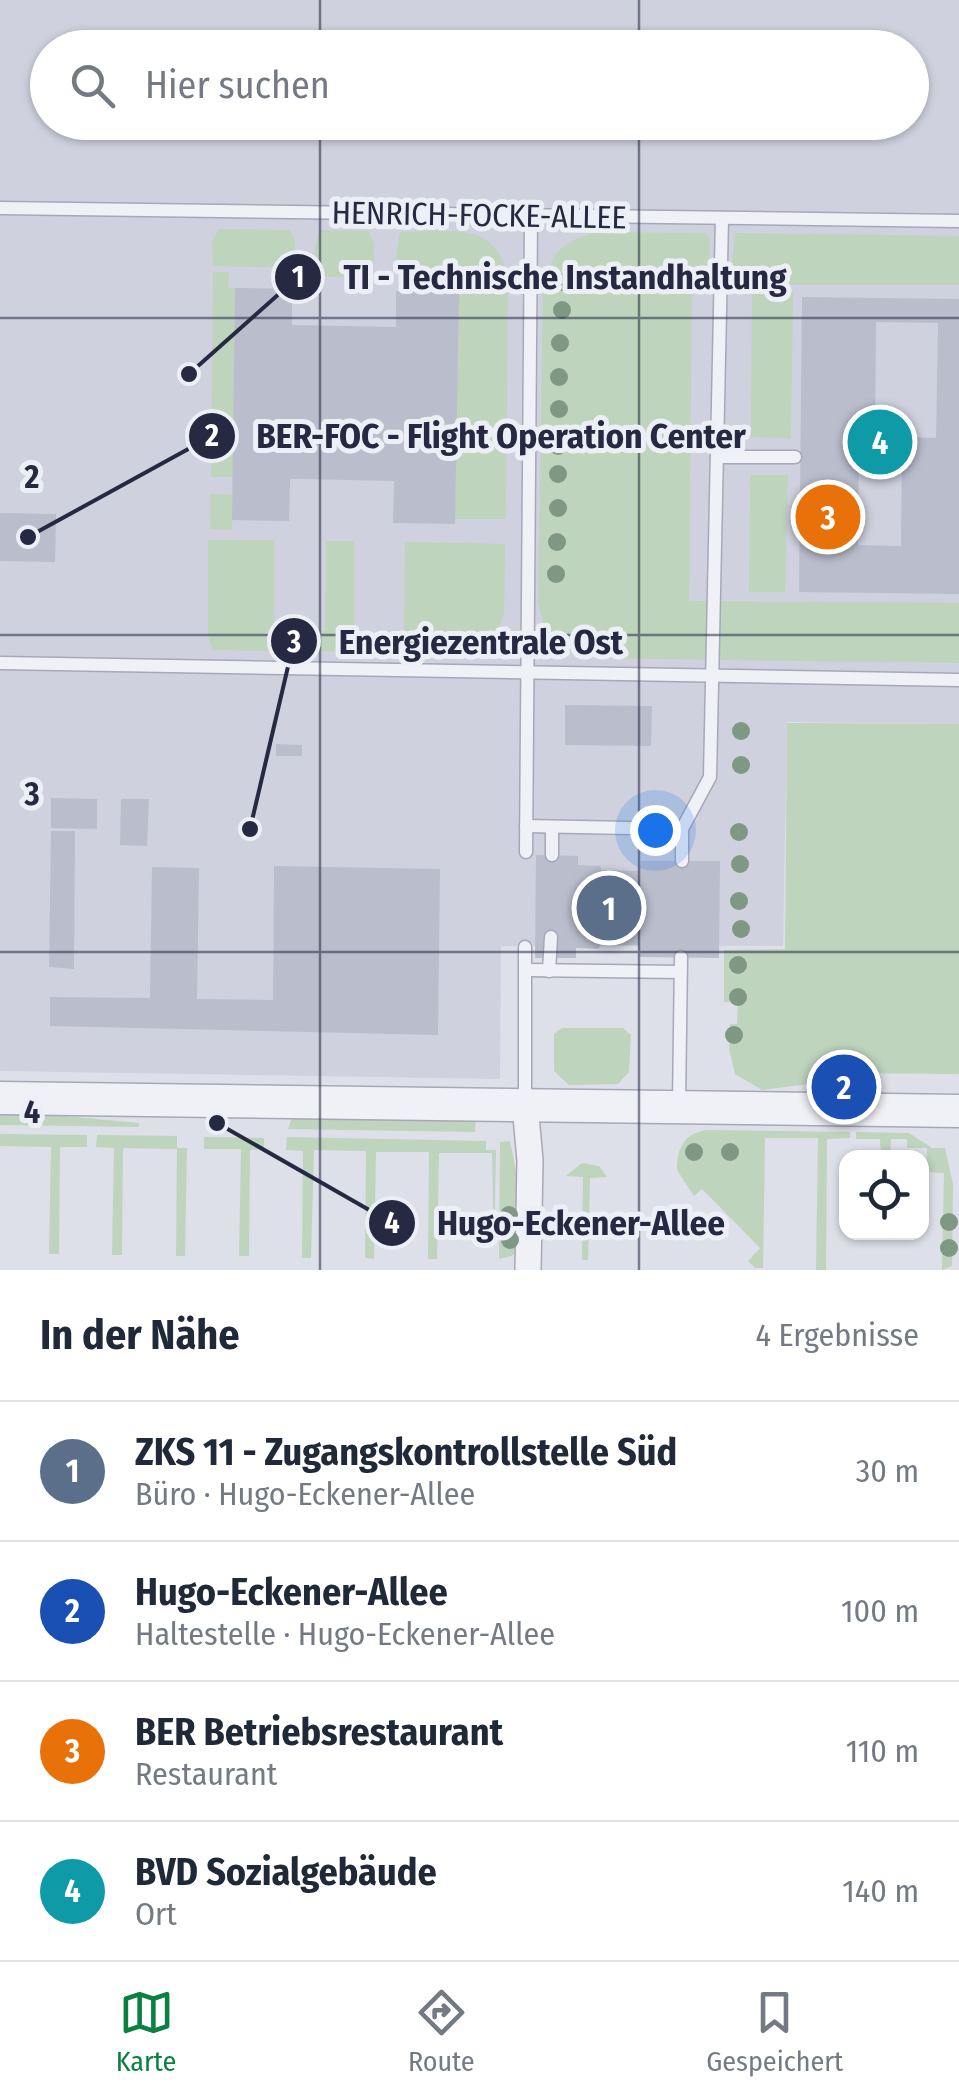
<!DOCTYPE html>
<html lang="de">
<meta charset="utf-8">
<style>
body{margin:0;font-family:"Fira Sans Condensed",sans-serif;background:#f2f2f3;color:#1f2937}
.controls{position:absolute;right:30px;bottom:30px;display:grid;overflow:hidden;border-radius:20px;box-shadow:0 2px 8px #0004}
.controls button{width:90px;height:90px;display:grid;place-items:center;padding:0;border:0;border-bottom:2px solid #e0e1e3;background:#fff;color:#1f2937;font:50px sans-serif}
.you{position:absolute;left:655px;top:830px;width:35px;height:35px;margin:-25px;border:8px solid #fff;border-radius:50%;background:#1a73e8;box-shadow:0 0 0 15px #1a73e833}
.badge{display:grid;place-items:center;width:65px;height:65px;border-radius:50%;background:#0b8043;color:#fff;font-size:32px;font-weight:700}
.pin{position:absolute;translate:-50% -50%;border:5px solid #fff;box-shadow:0 2px 10px #0006}
.list{margin:0;padding:0;list-style:none}
h2{display:flex;justify-content:space-between;align-items:center;height:130px;margin:0;padding:0 40px;font-size:42px}
h2 small{font-size:32px;font-weight:400;color:#747a83}
.list li{display:grid;grid-template-columns:65px 1fr auto;gap:30px;align-items:center;box-sizing:border-box;height:140px;padding:0 40px;border-top:2px solid #e0e1e3}
.list b{display:block;font-size:38px;white-space:nowrap}
.list p{margin:0;font-size:32px;white-space:nowrap;color:#747a83}
.list em{font-size:32px;font-style:normal;color:#747a83}
.icon{flex:none;width:55px;height:55px;fill:none;stroke:currentColor;stroke-width:2;stroke-linecap:round;stroke-linejoin:round}
.map{position:relative;flex:none;width:959px;height:1270px;overflow:hidden}
.search{position:absolute;background:#fff;box-shadow:0 2px 8px #0004;left:30px;right:30px;top:30px;height:110px;display:flex;align-items:center;gap:25px;box-sizing:border-box;padding:0 35px;border-radius:55px;color:#747a83;font-size:38px}
.sheet{height:690px;background:#fff}
nav{display:flex;justify-content:space-around;align-items:center;box-sizing:border-box;height:140px;border-top:2px solid #e0e1e3;background:#fff;font-size:28px;color:#747a83}
nav a{display:grid;justify-items:center;gap:5px}
nav .on{color:#0b8043}
.map>svg:first-child{display:block}
</style>
<div class="map">
<svg width="959" height="1270" viewBox="0 0 959 1270">
<rect width="100%" height="100%" fill="#dddfe9"/>
<path fill="#cfd1de" fill-rule="evenodd" d="M0,0h959v724l-172,-2 -4,224h-282l-1,133 -500,-8zM48,48h864v74h-864z"/>
<g fill="#bed4bd">
<path d="M219,229l71,1 5,11v27l-82,-2 -1,-24z"/>
<path d="M320,230l49,1 5,13 -1,33h-58v-31z"/>
<path d="M400,232c48,0 98,-13 108,47l-2,240h-51l4,-248 -65,-2z"/>
<path d="M595,232l111,1 4,8 -1,44 -17,1 -3,315 270,2v60l-379,-5 -31,-16 -11,-40 5,-320h5c1,-33 19,-40 47,-50z"/>
<path d="M735,233l224,3v49h-229z"/>
<path d="M213,272h16l-1,16h7l-2,189h-22z"/>
<path d="M752,291l41,1 -2,146 -40,-1z"/>
<path d="M750,475h38l-3,117h-36z"/>
<path d="M211,494l21,1v35l-22,-1z"/>
<path d="M208,540h66v89l15,1 -10,21 -66,-1 -5,-14z"/>
<path d="M326,541h28v90l15,1 -11,20 -39,-1 -9,-20h15z"/>
<path d="M405,542l100,2 -1,70 -9,22 -34,17 -65,-1 -7,-20h15z"/>
<path d="M787,723l172,1v350l-122,-1 -7,8 -68,9 -27,-16 -6,-25 1,-25h7l1,-21 -14,-1v-52l61,-1z"/>
<path d="M562,1028h61l8,7 -2,37 -11,12 -49,1 -15,-14v-37z"/>
<path d="M0,1110l139,13v4l-139,-2z"/>
<path d="M293,1115l183,1 -1,16 -187,-3z"/>
<path d="M706,1130l144,2v6l-23,1 -1,131h-10l2,-132h-53l-2,130h-8l-7,-7 12,-13 -58,-59 -8,7 -17,-26c0,-22 7,-36 29,-40z"/>
<path d="M856,1132l53,1 23,15h13l8,36 -1,82 -10,4 2,-97 -18,-1 1,-24h-20v-9h-16l-1,18h-9l-1,-18h-24z"/>
<path d="M0,1134l87,1v12h-27l-1,107h-10l2,-107 -51,-1z"/>
<path d="M97,1135l80,1v12h10l-2,108h-9l1,-107 -54,-1 -1,107h-10l2,-107 -18,-1z"/>
<path d="M204,1137l60,1v11l-14,1 -1,106h-10l2,-107h-37z"/>
<path d="M287,1137l199,4v9h10l-2,101 -2,-98h-53l-2,106h-9l1,-107h-53l-2,107 -9,-1 1,-107 -52,-1 -3,108h-9l1,-107 -17,-1z"/>
<path d="M510,1141l7,35v74l-5,6 -13,3 1,-117z"/>
<path d="M582,1163l17,3 8,11 -17,1 -2,82h-6l1,-83 -17,-1z"/>
</g>
<g fill="#babdcc" fill-rule="evenodd">
<path d="M235,288l57,1v36l104,2v-36l63,1 -4,232 -62,-1 1,-42 -91,-2h-13l-1,42 -57,-1z"/>
<path d="M802,297l157,2v295l-160,-2zM876,322l62,1 -2,115 -61,-2zM859,447h43l-1,99 -43,-1z"/>
<path d="M0,513l56,1 -1,48 -55,-1z"/>
<path d="M565,705l87,1 -1,40 -86,-1z"/>
<path d="M276,744l26,1v11h-26z"/>
<path d="M51,798l46,1v30l-46,-1z"/>
<path d="M121,799h28l-2,47 -27,-1z"/>
<path d="M51,831h24l-1,138 -25,-2z"/>
<path d="M536,855l42,1v9l23,1v4l38,1 2,-10h79l-1,97 -79,-1 -2,-12h-38l-1,4 -23,-1v10h-41z"/>
<path d="M274,866l166,3 -2,166 -388,-9v-29l100,1 2,-131 47,1 -2,131 76,1z"/>
</g>
<g fill="none" stroke-linecap="round" stroke-linejoin="round">
<g stroke="#a6a8b7" stroke-width="15">
<g id="service">
<path d="M0,208l959,13"/>
<path d="M717,457h78"/>
<path d="M0,663l959,17"/>
<path d="M526,826l156,3"/>
<path d="M526,852l5,-634"/>
<path d="M552,855v-28"/>
<path d="M682,861v-32l28,-52 12,-559"/>
<path d="M526,970l154,2"/>
<path d="M549,971l2,-34"/>
<path d="M525,1104v-157"/>
<path d="M679,1104l2,-147"/>
</g>
</g>
<g stroke="#a6a8b7" stroke-width="28">
<path id="minor" d="M525,1105l5,55 -2,110"/>
</g>
<g stroke="#a6a8b7" stroke-width="35">
<path id="tertiary" d="M0,1098l959,13"/>
</g>
<use href="#service" stroke="#f0f1f7" stroke-width="12"/>
<use href="#minor" stroke="#f0f1f7" stroke-width="25"/>
<use href="#tertiary" stroke="#f0f1f7" stroke-width="32"/>
</g>
<g fill="#7e9884">
<circle cx="562" cy="282" r="9"/>
<circle cx="562" cy="310" r="9"/>
<circle cx="560" cy="343" r="9"/>
<circle cx="559" cy="377" r="9"/>
<circle cx="559" cy="409" r="9"/>
<circle cx="558" cy="446" r="9"/>
<circle cx="558" cy="474" r="9"/>
<circle cx="558" cy="508" r="9"/>
<circle cx="557" cy="542" r="9"/>
<circle cx="556" cy="574" r="9"/>
<circle cx="741" cy="731" r="9"/>
<circle cx="741" cy="765" r="9"/>
<circle cx="739" cy="832" r="9"/>
<circle cx="740" cy="864" r="9"/>
<circle cx="739" cy="901" r="9"/>
<circle cx="741" cy="929" r="9"/>
<circle cx="738" cy="965" r="9"/>
<circle cx="738" cy="997" r="9"/>
<circle cx="734" cy="1035" r="9"/>
<circle cx="694" cy="1152" r="9"/>
<circle cx="730" cy="1152" r="9"/>
<circle cx="509" cy="1215" r="9"/>
<circle cx="949" cy="1222" r="9"/>
<circle cx="510" cy="1240" r="9"/>
<circle cx="949" cy="1248" r="9"/>
</g>
<path fill="none" stroke="#252941" stroke-width="2.5" stroke-opacity="0.55" d="M320,0v48M639,0v48M320,122v1148M639,122v1148M0,318h959M0,635h959M0,952h959"/>
<g text-anchor="middle" dominant-baseline="central" stroke-width="10" stroke-linejoin="round" paint-order="stroke">
<g font-size="32" fill="#252941" stroke="#edeff6">
<text transform="translate(479 215) rotate(1)">HENRICH-FOCKE-ALLEE</text>
</g>
</g>
<g font-size="32" text-anchor="middle" font-weight="bold" fill="#252941" stroke="#edeff6" stroke-width="10" stroke-linejoin="round" paint-order="stroke">
<text x="32" y="488">2</text>
<text x="32" y="805">3</text>
<text x="32" y="1123">4</text>
</g>
<path fill="none" stroke="#252941" stroke-width="4" d="M189 374L298 277M28 537L212 436M250 829L294 641M217 1123L392 1223"/>
<g fill="#252941" stroke="#edeff6" stroke-width="4">
<circle cx="189" cy="374" r="10"/>
<circle cx="28" cy="537" r="10"/>
<circle cx="250" cy="829" r="10"/>
<circle cx="217" cy="1123" r="10"/>
<circle cx="298" cy="277" r="25"/>
<circle cx="212" cy="436" r="25"/>
<circle cx="294" cy="641" r="25"/>
<circle cx="392" cy="1223" r="25"/>
</g>
<g font-size="30" text-anchor="middle" font-weight="bold" fill="#fff">
<text x="298" y="287">1</text>
<text x="212" y="446">2</text>
<text x="294" y="652">3</text>
<text x="392" y="1233">4</text>
</g>
<g font-size="35" text-anchor="middle" font-weight="bold" fill="#252941" stroke="#edeff6" stroke-width="10" stroke-linejoin="round" paint-order="stroke">
<text x="565" y="289">TI - Technische Instandhaltung</text>
<text x="501" y="448">BER-FOC - Flight Operation Center</text>
<text x="481" y="654">Energiezentrale Ost</text>
<text x="581" y="1235">Hugo-Eckener-Allee</text>
</g>
</svg>
<div class="controls">
<button><svg class="icon" aria-label="locate" viewBox="0 0 24 24"><circle cx="12" cy="12" r="6"/><path d="M12 2v4M12 18v4M2 12h4M18 12h4"/></svg></button>
</div>
<div class="you"></div>
<div class="pin badge" style="left:609px;top:908px;background:#5c6f8a">1</div>
<div class="pin badge" style="left:844px;top:1087px;background:#1a4fb4">2</div>
<div class="pin badge" style="left:828px;top:517px;background:#e8710a">3</div>
<div class="pin badge" style="left:880px;top:442px;background:#0f9aa8">4</div>
<div class="search"><svg class="icon" aria-label="search" viewBox="0 0 24 24"><circle cx="10" cy="10" r="6"/><path d="M15 15l6 6"/></svg>Hier suchen</div>
</div>
<section class="sheet">
<h2>In der Nähe<small>4 Ergebnisse</small></h2>
<ul class="list">
<li><span class="badge" style="background:#5c6f8a">1</span><div><b>ZKS 11 - Zugangskontrollstelle Süd</b><p>Büro · Hugo-Eckener-Allee</p></div><em>30 m</em></li>
<li><span class="badge" style="background:#1a4fb4">2</span><div><b>Hugo-Eckener-Allee</b><p>Haltestelle · Hugo-Eckener-Allee</p></div><em>100 m</em></li>
<li><span class="badge" style="background:#e8710a">3</span><div><b>BER Betriebsrestaurant</b><p>Restaurant</p></div><em>110 m</em></li>
<li><span class="badge" style="background:#0f9aa8">4</span><div><b>BVD Sozialgebäude</b><p>Ort</p></div><em>140 m</em></li>
</ul>
</section>
<nav>
<a class="on"><svg class="icon" aria-label="map" viewBox="0 0 24 24"><path d="M3 6l6-2 6 2 6-2v14l-6 2-6-2-6 2zM9 4v14M15 6v14"/></svg>Karte</a>
<a><svg class="icon" aria-label="directions" viewBox="0 0 24 24"><path d="M12 3l9 9-9 9-9-9zM9 14v-3h6M13 9l2 2-2 2"/></svg>Route</a>
<a><svg class="icon" aria-label="saved" viewBox="0 0 24 24"><path d="M7 4h10v16l-5-4-5 4z"/></svg>Gespeichert</a>
</nav>
